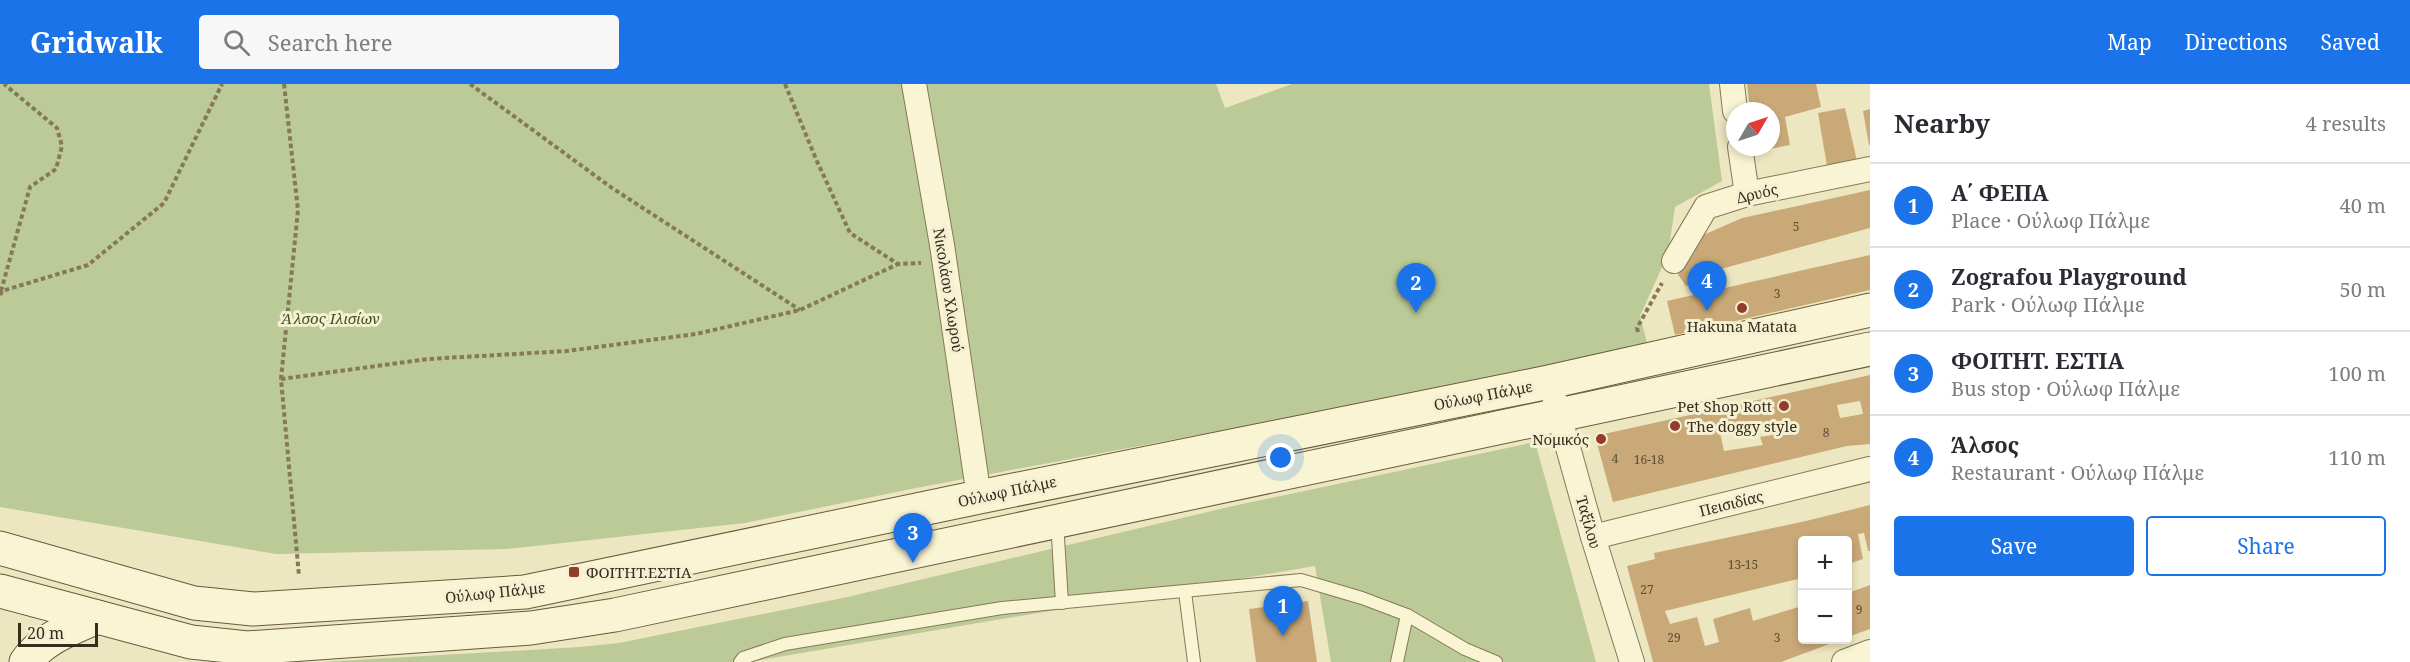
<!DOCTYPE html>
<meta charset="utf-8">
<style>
body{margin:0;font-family:"Noto Serif",serif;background:#f7f7f7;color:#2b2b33}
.controls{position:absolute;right:18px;bottom:18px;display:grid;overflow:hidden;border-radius:6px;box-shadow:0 3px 9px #0003}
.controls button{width:54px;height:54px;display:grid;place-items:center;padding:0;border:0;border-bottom:2px solid #e1e1e2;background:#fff;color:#2b2b33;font:30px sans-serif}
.compass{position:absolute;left:1726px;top:18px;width:54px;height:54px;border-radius:50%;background:#fff;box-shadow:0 3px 9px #0003;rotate:51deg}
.scale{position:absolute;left:18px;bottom:15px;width:80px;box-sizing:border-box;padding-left:6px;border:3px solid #362d1d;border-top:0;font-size:16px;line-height:21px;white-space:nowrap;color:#362d1d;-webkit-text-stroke:4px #f4f0d1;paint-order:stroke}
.you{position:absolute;left:1281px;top:374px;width:21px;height:21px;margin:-15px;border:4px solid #fff;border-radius:50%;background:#1a73e8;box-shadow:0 0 0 9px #1a73e833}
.badge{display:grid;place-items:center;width:39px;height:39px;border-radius:50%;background:#1a73e8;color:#fff;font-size:20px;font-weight:700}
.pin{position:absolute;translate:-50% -50px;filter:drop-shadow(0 2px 3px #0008)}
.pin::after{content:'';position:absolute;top:32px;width:21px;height:18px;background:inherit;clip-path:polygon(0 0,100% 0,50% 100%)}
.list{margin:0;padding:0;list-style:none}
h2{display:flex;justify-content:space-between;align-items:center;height:78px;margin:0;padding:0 24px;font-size:26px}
h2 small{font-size:20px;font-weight:400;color:#7c7c81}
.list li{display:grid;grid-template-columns:39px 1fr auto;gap:18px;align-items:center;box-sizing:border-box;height:84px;padding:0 24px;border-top:2px solid #e1e1e2}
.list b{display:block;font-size:22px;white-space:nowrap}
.list p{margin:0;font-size:20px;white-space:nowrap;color:#7c7c81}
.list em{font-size:20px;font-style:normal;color:#7c7c81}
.actions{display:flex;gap:12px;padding:18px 24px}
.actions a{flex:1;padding:14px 0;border:2px solid #1a73e8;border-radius:6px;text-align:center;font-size:21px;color:#1a73e8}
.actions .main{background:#1a73e8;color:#fff}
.icon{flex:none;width:33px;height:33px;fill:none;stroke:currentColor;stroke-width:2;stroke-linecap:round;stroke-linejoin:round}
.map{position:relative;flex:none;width:1870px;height:578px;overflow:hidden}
header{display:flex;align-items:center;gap:36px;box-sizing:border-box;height:84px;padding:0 30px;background:#1a73e8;color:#fff}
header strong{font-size:28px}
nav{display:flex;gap:33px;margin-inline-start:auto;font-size:21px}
.search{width:420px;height:54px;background:#f7f7f7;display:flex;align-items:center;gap:15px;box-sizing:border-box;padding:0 21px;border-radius:6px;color:#7c7c81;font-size:22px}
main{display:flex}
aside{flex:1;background:#fff}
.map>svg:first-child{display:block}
</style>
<header>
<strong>Gridwalk</strong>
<div class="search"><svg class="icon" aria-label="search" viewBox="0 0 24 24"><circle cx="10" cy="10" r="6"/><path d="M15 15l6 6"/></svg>Search here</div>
<nav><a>Map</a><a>Directions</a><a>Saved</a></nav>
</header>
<main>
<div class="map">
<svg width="1870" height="578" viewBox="0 0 1870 578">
<rect width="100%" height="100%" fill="#ede7c1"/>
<g fill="#bbca96">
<path d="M0,0h1216l9,24 67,-24h417l13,97 -47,26 -7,47 -28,62 9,34 -738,139 -166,34 -237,26 -232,5 -276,-47z"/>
<path d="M1535,358l61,220h-265l-16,-96 -566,96h-428l259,-15 39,-4 224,-45 390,-92z"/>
</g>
<g fill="#caa978" fill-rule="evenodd">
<path d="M1747,0h69l5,23 -36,10 5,28 -36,7v-5h17v-36h-21z"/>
<path d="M1845,24l12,53 -30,5 -9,-53z"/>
<path d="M1870,25v36h-1l-6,-34z"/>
<path d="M1870,106v38l-149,41 1,9 -36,8 -9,-13 24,-37 41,-18z"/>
<path d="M1870,171v35l-195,45 -8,-34z"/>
<path d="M1870,291v69l-23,2 -234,56 -18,-66zM1860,317l3,13 -23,4 -3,-13zM1769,339l3,12 -12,2 3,8 -39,6 -4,-18z"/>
<path d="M1870,421v46h-2l-4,-18 -6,1 5,25 -15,5v-24h-46v38l-137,33 5,13 27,-7 8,29 14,-4 -6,-23 37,-11 3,13 49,-15v34h38l-59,22h-128l-26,-96 28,-7 -1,-6 152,-32z"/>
<path d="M1870,501v44l-22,8v-44z"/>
<path d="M1308,517l9,61h-61l-7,-53z"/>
</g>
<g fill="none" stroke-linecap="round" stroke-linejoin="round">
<g stroke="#867959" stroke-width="14">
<g id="lane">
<path d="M1057,437l5,82"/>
<path d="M1185,508l9,70"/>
<path d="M740,578l3,-4 42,-14 217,-36 299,-28 61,18 45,17 58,34 31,13"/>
<path d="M1397,578l10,-47"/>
</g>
</g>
<g stroke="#867959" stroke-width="26">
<g id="street">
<path d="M914,0l28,161 37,252"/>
<path d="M1732,0l3,27"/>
<path d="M1740,63l7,47"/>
<path d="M1674,177l32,-54 41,-13 123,-25"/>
<path d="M1555,317l38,136 39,125"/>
<path d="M1593,453l277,-68"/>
<path d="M1844,578l26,-10"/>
</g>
</g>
<g stroke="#685a3c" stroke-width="35">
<g id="secondary">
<path d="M0,464l194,55 59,6 272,-17 454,-95 570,-115 321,-72"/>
<path d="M0,507l191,51 56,6 284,-20 84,-13 1255,-266"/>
<path d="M26,578c17,-24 45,-33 71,-45"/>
</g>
</g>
<g stroke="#867959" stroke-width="4" stroke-dasharray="4.5 3" stroke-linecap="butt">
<path d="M284,0l14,126 -17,169 18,197"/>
<path d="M470,0l142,104 188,122"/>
<path d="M785,0l31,75 34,74 48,31 23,-1"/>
<path d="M1,207l29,-104 26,-18 6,-23 -5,-18 -53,-44"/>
<path d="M0,211l2,-4 86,-26 76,-62 58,-119"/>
<path d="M1638,248l-1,-4 25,-45"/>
<path d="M281,295l147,-20 139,-8 129,-17 104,-24 98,-46"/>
</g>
<use href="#lane" stroke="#f8f4d4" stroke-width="12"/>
<use href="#street" stroke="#f8f4d4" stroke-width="24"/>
<use href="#secondary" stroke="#f8f4d4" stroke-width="33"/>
</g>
<g fill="#933c2a" stroke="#f4f0d1" stroke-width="2">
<circle cx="1742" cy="224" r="6"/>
<circle cx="1784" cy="322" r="6"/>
<circle cx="1675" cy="342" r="6"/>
<circle cx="1601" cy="355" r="6"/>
<rect x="568" y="482" width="12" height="12" rx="3"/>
</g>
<g text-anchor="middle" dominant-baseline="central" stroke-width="6" stroke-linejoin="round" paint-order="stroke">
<g font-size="12" fill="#5b4c34">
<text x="1796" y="142">5</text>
<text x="1777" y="209">3</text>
<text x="1826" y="348">8</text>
<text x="1615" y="374">4</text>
<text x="1649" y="375">16-18</text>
<text x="1743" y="480">13-15</text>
<text x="1647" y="505">27</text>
<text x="1859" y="525">9</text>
<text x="1674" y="553">29</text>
<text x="1777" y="553">3</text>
</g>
<g font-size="15" fill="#362d1d" stroke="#f4f0d1">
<text transform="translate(1757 109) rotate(-13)">Δρυός</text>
<text transform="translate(949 206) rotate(81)">Νικολάου Χλωρού</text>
<text transform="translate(1483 311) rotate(-11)">Ούλωφ Πάλμε</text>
<text transform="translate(1007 407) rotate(-12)">Ούλωφ Πάλμε</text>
<text transform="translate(1731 419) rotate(-14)">Πεισιδίας</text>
<text transform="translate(1589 438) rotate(74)">Ταξίλου</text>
<text transform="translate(495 508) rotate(-6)">Ούλωφ Πάλμε</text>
</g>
<g font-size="15" font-style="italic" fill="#3e5224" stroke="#f4f0d1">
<text x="330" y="234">Άλσος Ιλισίων</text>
</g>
<g font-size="15" fill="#362d1d" stroke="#f4f0d1" text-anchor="end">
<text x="1742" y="242" text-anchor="middle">Hakuna Matata</text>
<text x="1772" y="322">Pet Shop Rott</text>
<text x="1687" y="342" text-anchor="start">The doggy style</text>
<text x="1589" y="355">Νομικός</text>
<text x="586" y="488" text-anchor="start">ΦΟΙΤΗΤ.ΕΣΤΙΑ</text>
</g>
</g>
</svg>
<div class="controls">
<button>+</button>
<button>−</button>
</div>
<svg class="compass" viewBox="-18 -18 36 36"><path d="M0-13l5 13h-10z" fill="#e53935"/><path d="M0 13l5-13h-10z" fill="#7c7c81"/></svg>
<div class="scale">20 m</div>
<div class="you"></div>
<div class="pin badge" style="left:1283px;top:552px">1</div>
<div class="pin badge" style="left:1416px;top:229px">2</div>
<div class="pin badge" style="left:913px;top:479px">3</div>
<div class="pin badge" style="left:1707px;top:227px">4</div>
</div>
<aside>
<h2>Nearby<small>4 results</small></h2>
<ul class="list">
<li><span class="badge">1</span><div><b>Α΄ ΦΕΠΑ</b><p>Place · Ούλωφ Πάλμε</p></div><em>40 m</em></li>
<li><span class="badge">2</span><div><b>Zografou Playground</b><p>Park · Ούλωφ Πάλμε</p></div><em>50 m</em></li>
<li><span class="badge">3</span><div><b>ΦΟΙΤΗΤ. ΕΣΤΙΑ</b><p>Bus stop · Ούλωφ Πάλμε</p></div><em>100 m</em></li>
<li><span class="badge">4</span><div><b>Άλσος</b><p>Restaurant · Ούλωφ Πάλμε</p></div><em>110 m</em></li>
</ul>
<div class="actions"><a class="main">Save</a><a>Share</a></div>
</aside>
</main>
